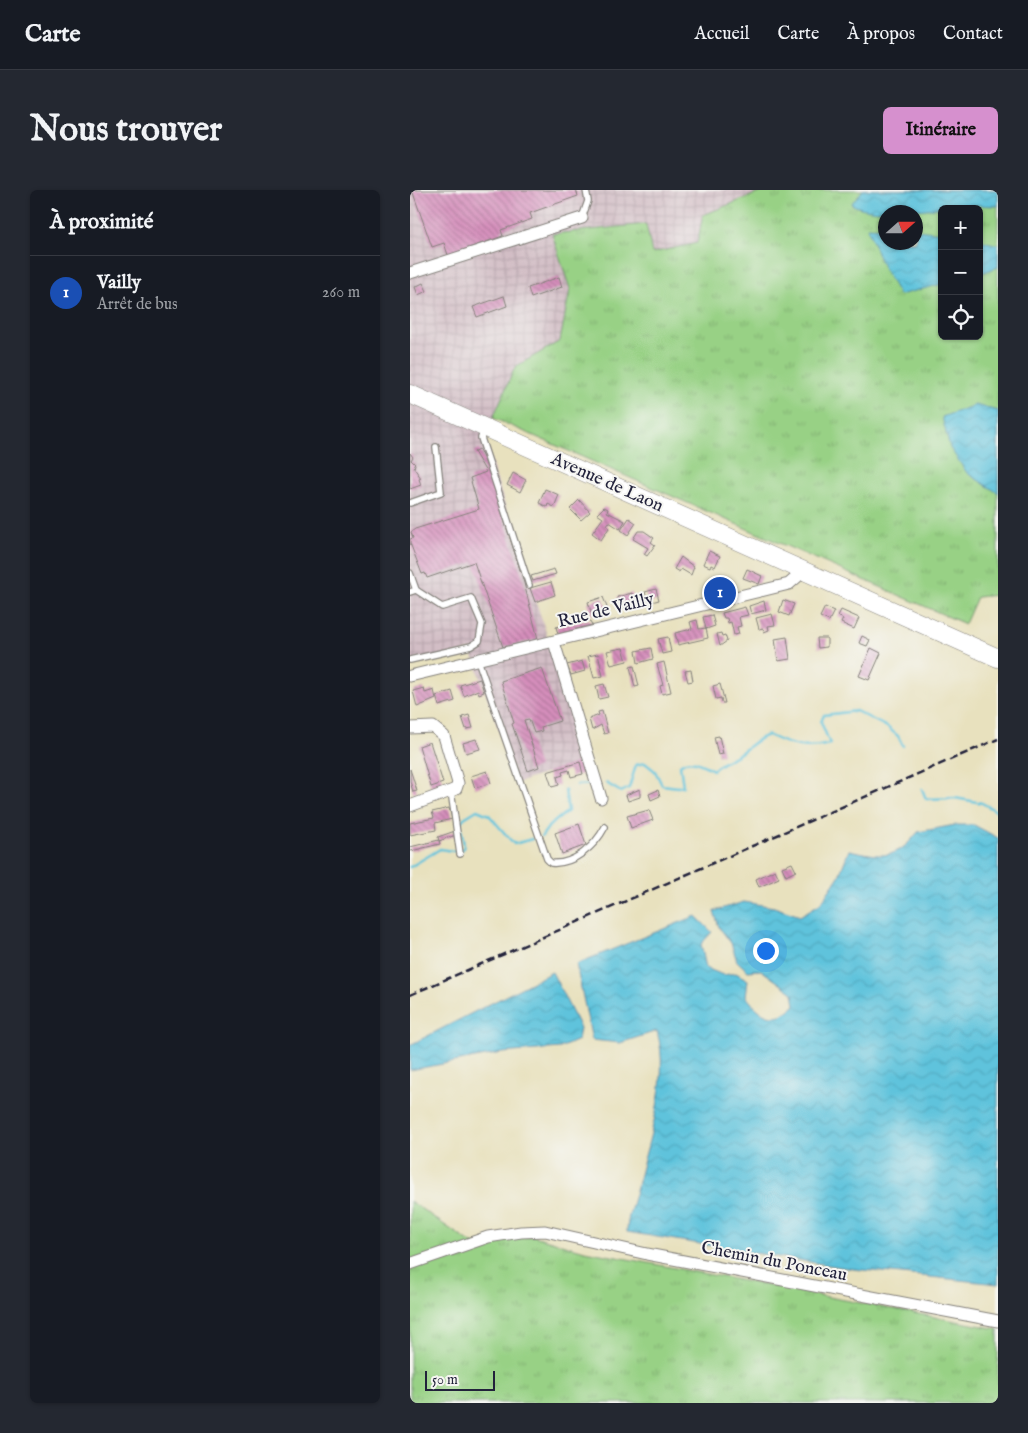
<!DOCTYPE html>
<html lang="fr">
<meta charset="utf-8">
<style>
body{margin:0;font-family:"IM FELL English",serif;background:#242831;color:#f1f3f6}
.controls{position:absolute;right:15px;top:15px;display:grid;overflow:hidden;border-radius:8px;box-shadow:0 1px 4px #0004}
.controls button{width:45px;height:45px;display:grid;place-items:center;padding:0;border:0;border-bottom:1px solid #363941;background:#171b24;color:#f1f3f6;font:25px sans-serif}
.compass{position:absolute;left:468px;top:15px;width:45px;height:45px;border-radius:50%;background:#171b24;box-shadow:0 1px 4px #0004;rotate:69deg}
.scale{position:absolute;left:15px;bottom:12px;width:70px;box-sizing:border-box;padding-left:5px;border:2px solid #22223b;border-top:0;font-size:14px;line-height:18px;white-space:nowrap;color:#22223b;-webkit-text-stroke:4px #f6f6f2;paint-order:stroke}
.you{position:absolute;left:355px;top:760px;width:18px;height:18px;margin:-12px;border:4px solid #fff;border-radius:50%;background:#1a73e8;box-shadow:0 0 0 8px #1a73e833}
.badge{display:grid;place-items:center;width:32px;height:32px;border-radius:50%;background:#d690ce;color:#fff;font-size:16px;font-weight:700}
.pin{position:absolute;translate:-50% -50%;border:2px solid #fff;box-shadow:0 1px 5px #0006}
.list{margin:0;padding:0;list-style:none}
h2{display:flex;justify-content:space-between;align-items:center;height:65px;margin:0;padding:0 20px;font-size:21px}
h2 small{font-size:16px;font-weight:400;color:#9ea1a6}
.list li{display:grid;grid-template-columns:32px 1fr auto;gap:15px;align-items:center;box-sizing:border-box;height:75px;padding:0 20px;border-top:1px solid #363941}
.list b{display:block;font-size:19px;white-space:nowrap}
.list p{margin:0;font-size:16px;white-space:nowrap;color:#9ea1a6}
.list em{font-size:16px;font-style:normal;color:#9ea1a6}
.icon{flex:none;width:28px;height:28px;fill:none;stroke:currentColor;stroke-width:2;stroke-linecap:round;stroke-linejoin:round}
.map{position:relative;flex:none;width:588px;height:1213px;overflow:hidden;border-radius:8px}
header{display:flex;align-items:center;gap:30px;box-sizing:border-box;height:70px;padding:0 25px;background:#171b24;border-bottom:1px solid #363941}
header strong{font-size:24px}
nav{display:flex;gap:28px;margin-inline-start:auto;font-size:18px}
.intro{display:flex;align-items:center;justify-content:space-between;box-sizing:border-box;height:120px;padding:0 30px}
h1{margin:0;font-size:35px}
.button{padding:12px 22px;border-radius:8px;background:#d690ce;color:#111;font-size:18px;font-weight:700}
main{display:flex;gap:30px;padding:0 30px}
aside{flex:1;background:#171b24;border-radius:8px;box-shadow:0 1px 4px #0004}
.map>svg:first-child{display:block}
</style>
<header>
<strong>Carte</strong>
<nav><a>Accueil</a><a>Carte</a><a>À propos</a><a>Contact</a></nav>
</header>
<div class="intro"><h1>Nous trouver</h1><a class="button">Itinéraire</a></div>
<main>
<aside>
<h2>À proximité<small></small></h2>
<ul class="list">
<li><span class="badge" style="background:#1a4fb4">1</span><div><b>Vailly</b><p>Arrêt de bus</p></div><em>260 m</em></li>
</ul>
</aside>
<div class="map">
<svg width="588" height="1213" viewBox="0 0 588 1213">
<defs>
<pattern id="industrial-grid" width="8" height="8" patternUnits="userSpaceOnUse" patternTransform="scale(1.25)"><rect width="8" height="8" fill="#d2bdc5"/><path d="M0 4h8M4 0v8" fill="none" stroke="#b4a2aa"/></pattern>
<pattern id="grass-tufts" width="24" height="20" patternUnits="userSpaceOnUse" patternTransform="scale(1.25)"><rect width="24" height="20" fill="#98d185"/><path d="M3 7l-1-3M5 7V3M7 7l1-3M15 17l-1-3M17 17v-4M19 17l1-3" fill="none" stroke="#83b374"/></pattern>
<pattern id="water-waves" width="16" height="10" patternUnits="userSpaceOnUse" patternTransform="scale(1.25)"><rect width="16" height="10" fill="#5ec3dc"/><path d="M0 5q4-4 8 0t8 0" fill="none" stroke="#51a7be"/></pattern>
<pattern id="building-back-hatch" width="6" height="6" patternUnits="userSpaceOnUse" patternTransform="scale(1.25)"><rect width="6" height="6" fill="#d58ebb"/><path d="M-1 5l2 2M0 0l6 6M5-1l2 2" fill="none" stroke="#ac7499"/></pattern>
</defs>
<rect width="100%" height="100%" fill="#f6f6f2"/>
<filter id="ink" filterUnits="userSpaceOnUse"><feTurbulence type="fractalNoise" baseFrequency=".02" numOctaves="2"/><feDisplacementMap in="SourceGraphic" scale="10" xChannelSelector="R" yChannelSelector="G"/><feConvolveMatrix kernelMatrix="1 2 1 2 8 2 1 2 1" color-interpolation-filters="sRGB"/></filter>
<filter id="wash" filterUnits="userSpaceOnUse"><feTurbulence type="fractalNoise" baseFrequency=".0096" numOctaves="4" result="noise"/><feDisplacementMap in="SourceGraphic" scale="20" xChannelSelector="R" yChannelSelector="G"/><feGaussianBlur stdDeviation="1.12" result="paint"/><feColorMatrix in="noise" values="0 0 0 0 0 0 0 0 0 0 0 0 0 0 0 0 0 1.4 0 .05"/><feComposite in="paint" operator="in"/></filter>
<g filter="url(#wash)">
<rect width="100%" height="100%" fill="#e8e1be"/>
<path fill="url(#industrial-grid)" d="M0,0h356l-63,25 -6,28 -45,11 -6,-30 -94,10 18,55 -10,52 -45,26 -22,51 -8,25 102,317 -70,23 -46,-133 -61,15z"/>
<g fill="url(#grass-tufts)" stroke="#5d7a60" fill-rule="evenodd">
<path d="M356,0h232v405l-21,2 -12,27 -472,-206 22,-51 45,-26 10,-52 -18,-55 94,-10 6,29 45,-10 6,-28zM532,19h37v127h-37zM476,22h30v30h-30z"/>
<path d="M0,1011l62,43 62,-8 51,15 413,78v74h-588z"/>
</g>
<g fill="url(#water-waves)" stroke="#40728c">
<path d="M453,0h135v16c-9,0 -18,-1 -27,-1 -32,1 -94,14 -120,-1z"/>
<path d="M457,37l18,1 1,14h30v-12l26,3v51l-43,11 -17,-30z"/>
<path d="M569,50l19,5v22l-19,7z"/>
<path d="M565,215l23,6v82l-31,-20 -17,-25 -8,-31z"/>
<path d="M545,635h19l24,13v446l-145,-15 -226,-37c0,-14 6,-29 9,-42 12,-50 35,-109 21,-159l-37,12 -28,-3 -16,-76 120,-48 16,16 -11,12 5,24 17,7 13,-2 12,7 -2,16c14,19 29,29 49,9l-2,-12 -32,-23 -13,1 -11,-10 -6,-18 -12,-16 -5,-16 30,-9 30,5 26,9 21,-13 18,-27 10,-26c34,7 46,11 69,-18z"/>
<path d="M142,782l28,56 -2,12 -18,8 -58,5 -92,17v-25z"/>
</g>
<g fill="none" stroke-linecap="round" stroke-linejoin="round">
<g stroke="#5ec3dc" stroke-width="2.5">
<path d="M196,593l15,9 8,-4 7,-23 9,-2 10,8 7,14 16,2 5,-1 -3,-21c10,-9 23,0 33,5 8,-7 15,-10 24,-15 12,-7 18,-16 31,-20 22,11 38,15 62,9l-9,-22 3,-7 32,-4 31,16 11,9 5,10"/>
<path d="M167,595l16,-1"/>
<path d="M512,599l4,10 29,-1 27,5 16,9"/>
<path d="M132,646l7,-10 19,-15 -3,-21"/>
<path d="M0,677l30,-18 13,2 10,-2 1,-4 -4,-22 4,-5 13,-8 12,5 25,29 18,-5"/>
</g>
</g>
<g id="blocks">
<g fill="url(#building-back-hatch)">
<path d="M2,0h164l2,6 -48,17 2,6 -31,11 2,6 -55,19 -4,-12 -12,4z"/>
<path d="M149,87l3,10 -31,11 -3,-10z"/>
<path d="M13,93l4,8 -9,4 -3,-8z"/>
<path d="M94,106l3,10 -30,11 -4,-10z"/>
<path d="M69,259l9,20 35,110 15,60 -35,8 -29,-85 -47,16 -2,-5 -3,1 -12,-31v-4l3,-1 -2,-6 4,-3 64,-20 -9,-31 16,-6 -12,-20z"/>
<path d="M0,263l3,4 -2,3 4,4 -1,4 7,10 -2,1 2,6 -11,4z"/>
<path d="M103,283l13,7 -6,12 -13,-7z"/>
<path d="M135,299l14,6 -5,12 -6,-3 -1,3 -8,-4z"/>
<path d="M169,310l11,12 -9,8 -11,-11z"/>
<path d="M194,317l4,2 -1,3 18,9 -5,8 -11,-7 -2,3 2,3 -8,12 -9,-7 11,-15 -6,-4z"/>
<path d="M219,328l7,5 -8,12 -7,-5z"/>
<path d="M228,341h6l10,7 -3,4 4,3 -8,11 -3,-2 4,-6 -15,-9z"/>
<path d="M299,361l11,5 -5,11 -4,-2 -1,2 -7,-3z"/>
<path d="M271,367l13,10 -3,8 -10,-6 -2,3 -5,-3z"/>
<path d="M144,379l2,5 -23,7 -2,-5z"/>
<path d="M337,379l15,7 -3,8 -16,-6z"/>
<path d="M141,392l4,13 -20,7 -5,-14z"/>
<path d="M246,399l3,11 -11,3 -3,-11z"/>
<path d="M222,403l2,12 -14,3 -3,-11z"/>
<path d="M193,407l5,13 -16,5 -4,-13z"/>
<path d="M373,410l11,4 -5,12 -10,-4z"/>
<path d="M354,411l2,9 -15,4 -2,-8z"/>
<path d="M335,417l3,8 -9,2 2,9 -4,1 2,7 -5,1 -3,-13 -3,1 -1,-5h-3l-2,-5z"/>
<path d="M415,417l9,4 -5,10 -9,-4z"/>
<path d="M431,420l18,8 -5,11 -13,-6 2,-4 -5,-3z"/>
<path d="M362,424l3,11 -7,1 1,4 -5,2 -1,-4 -4,1 -3,-11z"/>
<path d="M302,425l3,11 -9,3 -3,-12z"/>
<path d="M179,429l3,6 -34,9 -2,-7z"/>
<path d="M287,430l2,9 7,-1 2,10 -30,7 -3,-12 17,-4 -2,-7z"/>
<path d="M311,443l1,3 3,-1 2,6 -7,5 -3,-12z"/>
<path d="M452,446l8,4 -3,6 -8,-3z"/>
<path d="M258,447l3,15 -9,2 -4,-15z"/>
<path d="M377,447l3,22 -12,2 -3,-22z"/>
<path d="M407,448h10v9l-9,1z"/>
<path d="M213,458l4,13 -16,4 -4,-14z"/>
<path d="M241,458l2,11 -15,4 -2,-12z"/>
<path d="M461,458l10,5 -12,27 -10,-4z"/>
<path d="M188,464l5,22 -9,2 -6,-22z"/>
<path d="M172,471l3,10 -14,4 -4,-10z"/>
<path d="M254,472l7,30 -9,2 -2,-8 3,-1 -6,-21z"/>
<path d="M224,476l5,20 -4,1 -5,-20z"/>
<path d="M132,478l18,53 -19,6 1,4 -8,2 -5,-14 -5,1 15,47 -11,4 -16,-47 2,-1 -13,-42z"/>
<path d="M281,480l2,11 -5,1 -3,-11z"/>
<path d="M70,489l4,13 -5,2 -1,-4 -14,6 -4,-11z"/>
<path d="M194,494l4,13 -9,2 -3,-13z"/>
<path d="M310,494l5,19h-3l-1,-5 -5,1 -3,-13z"/>
<path d="M14,498l1,5 9,-3 2,9 -19,8 -4,-16z"/>
<path d="M42,501l3,10 -16,5 -3,-10z"/>
<path d="M192,521l6,22 -4,1 -3,-9 -9,5 -3,-11 10,-4 -1,-3z"/>
<path d="M59,525l4,13 -7,1 -4,-12z"/>
<path d="M309,546l4,18 -5,1 -4,-18z"/>
<path d="M66,549l4,10 -14,4 -3,-10z"/>
<path d="M20,552l13,41 -12,4 -12,-41z"/>
<path d="M170,572l3,12 -12,3 -2,-7 -7,2 1,3 -6,2 2,8 -7,2 -5,-15z"/>
<path d="M0,579l7,22 -4,1 -3,-11z"/>
<path d="M77,581l4,12 -16,5 -4,-12z"/>
<path d="M230,599v8l-12,4 -2,-6z"/>
<path d="M248,600l2,6 -9,4 -2,-6z"/>
<path d="M39,618l3,11 -17,4 1,7 -26,5v-12l24,-5 -2,-6z"/>
<path d="M239,620l4,10 -22,8 -4,-12z"/>
<path d="M169,634l7,21 -24,9 -7,-21z"/>
<path d="M45,641l1,4 -17,6 -1,-4z"/>
<path d="M29,650l1,4 -29,7 -1,-4z"/>
<path d="M382,673l4,8 -10,5 -4,-9z"/>
<path d="M365,680l4,8 -20,9 -3,-8z"/>
</g>
</g>
</g>
<g filter="url(#ink)">
<use href="#blocks" fill-opacity="0" stroke="#85827c" stroke-width="1"/>
<g fill="none" stroke-linecap="round" stroke-linejoin="round">
<g stroke="#85827c" stroke-width="8">
<g id="service">
<path d="M172,28l6,-17 -2,-11"/>
<path d="M74,240l-3,8 48,147"/>
<path d="M0,313l31,-11 -5,-45"/>
<path d="M0,383l6,17 -6,2"/>
<path d="M0,470l61,-14 8,-5 3,-17 -11,-26 -29,9 -26,-17"/>
<path d="M68,470l69,199 4,4c23,2 44,-17 54,-36"/>
<path d="M41,601l9,63"/>
</g>
</g>
<g stroke="#85827c" stroke-width="13">
<g id="minor">
<path d="M0,83l172,-55"/>
<path d="M144,452l47,156"/>
<path d="M0,486l379,-92 16,-14"/>
<path d="M0,538l23,-1 11,9 14,47 -2,6 -46,17"/>
<path d="M0,1074l78,-27 33,-5 24,-1 102,23 351,67"/>
</g>
</g>
<g stroke="#85827c" stroke-width="19">
<path id="primary" d="M0,204l588,264"/>
</g>
<use href="#service" stroke="#fff" stroke-width="5.5"/>
<use href="#minor" stroke="#fff" stroke-width="11"/>
<use href="#primary" stroke="#fff" stroke-width="18"/>
<path stroke="#22223b" stroke-width="2.5" stroke-dasharray="8 4" stroke-linecap="butt" d="M0,805l588,-256"/>
</g>
</g>
<g text-anchor="middle" dominant-baseline="central" stroke-width="4" stroke-linejoin="round" paint-order="stroke">
<g font-size="18" fill="#22223b" stroke="#f6f6f2">
<text transform="translate(197 293) rotate(24)">Avenue de Laon</text>
<text transform="translate(196 421) rotate(-14)">Rue de Vailly</text>
<text transform="translate(364 1072) rotate(11)">Chemin du Ponceau</text>
</g>
</g>
</svg>
<div class="controls">
<button>+</button>
<button>−</button>
<button><svg class="icon" aria-label="locate" viewBox="0 0 24 24"><circle cx="12" cy="12" r="6"/><path d="M12 2v4M12 18v4M2 12h4M18 12h4"/></svg></button>
</div>
<svg class="compass" viewBox="-18 -18 36 36"><path d="M0-13l5 13h-10z" fill="#e53935"/><path d="M0 13l5-13h-10z" fill="#9ea1a6"/></svg>
<div class="scale">50 m</div>
<div class="you"></div>
<div class="pin badge" style="left:310px;top:403px;background:#1a4fb4">1</div>
</div>
</main>
